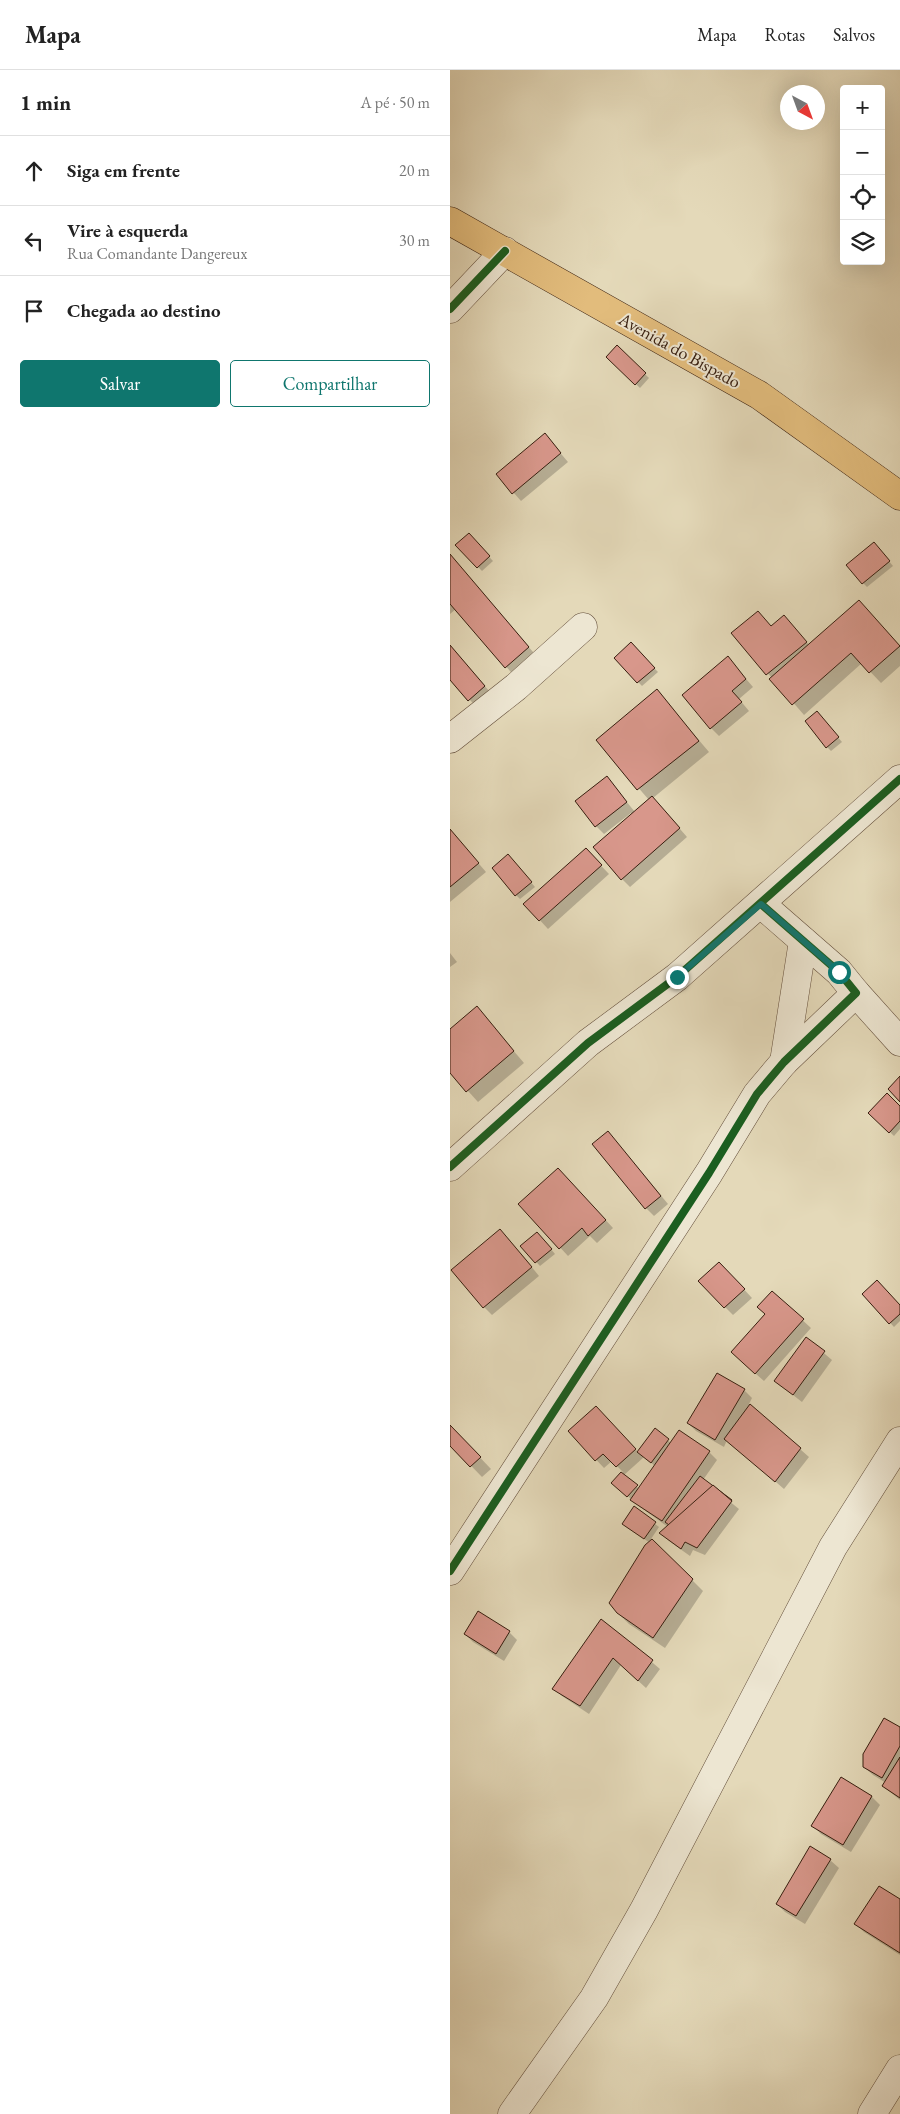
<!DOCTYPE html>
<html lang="pt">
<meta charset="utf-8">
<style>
body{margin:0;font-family:"EB Garamond",serif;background:#f6f6f6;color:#222}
.controls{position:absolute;right:15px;top:15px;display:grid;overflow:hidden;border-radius:5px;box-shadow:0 5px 20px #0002}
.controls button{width:45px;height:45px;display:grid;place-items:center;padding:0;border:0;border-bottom:1px solid #e0e0e0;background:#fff;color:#222;font:25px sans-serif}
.compass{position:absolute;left:330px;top:15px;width:45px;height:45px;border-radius:50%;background:#fff;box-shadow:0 5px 20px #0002;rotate:139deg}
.stop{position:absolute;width:15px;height:15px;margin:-11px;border:4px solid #0f766e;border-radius:50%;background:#fff}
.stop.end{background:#0f766e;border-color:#fff;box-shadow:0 1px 5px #0008}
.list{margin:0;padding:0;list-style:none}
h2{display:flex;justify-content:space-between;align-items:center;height:65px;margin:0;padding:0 20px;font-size:21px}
h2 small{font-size:16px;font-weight:400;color:#767676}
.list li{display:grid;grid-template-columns:32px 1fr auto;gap:15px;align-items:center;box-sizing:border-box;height:70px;padding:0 20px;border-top:1px solid #e0e0e0}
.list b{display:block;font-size:19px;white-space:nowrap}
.list p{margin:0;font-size:16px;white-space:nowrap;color:#767676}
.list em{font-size:16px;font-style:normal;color:#767676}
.actions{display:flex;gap:10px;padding:15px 20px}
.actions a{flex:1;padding:11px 0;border:1px solid #0f766e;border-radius:5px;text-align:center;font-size:18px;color:#0f766e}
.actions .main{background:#0f766e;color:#fff}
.icon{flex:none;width:28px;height:28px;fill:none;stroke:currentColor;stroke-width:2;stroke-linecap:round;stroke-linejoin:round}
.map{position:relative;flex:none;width:450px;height:2044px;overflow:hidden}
header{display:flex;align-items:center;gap:30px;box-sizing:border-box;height:70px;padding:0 25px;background:#fff;border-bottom:1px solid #e0e0e0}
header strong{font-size:24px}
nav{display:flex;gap:28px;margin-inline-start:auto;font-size:18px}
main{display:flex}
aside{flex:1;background:#fff}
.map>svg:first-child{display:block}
</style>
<header>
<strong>Mapa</strong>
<nav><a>Mapa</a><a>Rotas</a><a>Salvos</a></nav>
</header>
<main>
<aside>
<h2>1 min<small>A pé · 50 m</small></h2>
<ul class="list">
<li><svg class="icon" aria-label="ahead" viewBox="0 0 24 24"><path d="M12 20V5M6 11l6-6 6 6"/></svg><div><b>Siga em frente</b></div><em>20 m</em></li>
<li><svg class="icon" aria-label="left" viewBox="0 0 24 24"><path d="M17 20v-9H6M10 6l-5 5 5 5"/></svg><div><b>Vire à esquerda</b><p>Rua Comandante Dangereux</p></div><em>30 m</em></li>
<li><svg class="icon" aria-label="arrive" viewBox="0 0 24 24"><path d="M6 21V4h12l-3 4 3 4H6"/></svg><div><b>Chegada ao destino</b></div></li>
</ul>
<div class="actions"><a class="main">Salvar</a><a>Compartilhar</a></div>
</aside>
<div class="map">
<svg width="450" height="2044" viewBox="0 0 450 2044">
<rect width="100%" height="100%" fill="#e4d9b9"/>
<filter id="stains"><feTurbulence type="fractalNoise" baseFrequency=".004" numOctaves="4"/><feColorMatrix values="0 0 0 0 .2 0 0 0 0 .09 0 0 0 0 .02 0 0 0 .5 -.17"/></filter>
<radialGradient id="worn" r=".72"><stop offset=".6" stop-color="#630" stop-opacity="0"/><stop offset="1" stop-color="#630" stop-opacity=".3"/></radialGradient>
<g fill="#0003" fill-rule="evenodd">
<path d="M167,277l32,31 -9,10 -32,-31z"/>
<path d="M95,365l23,27 -47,39 -23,-26z"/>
<path d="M19,465l24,26 -11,10 -25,-26z"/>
<path d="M428,478l15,18 -26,21 -4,-4z"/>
<path d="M0,485l89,104 -22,20 -61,-70 -6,5z"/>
<path d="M409,531l41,45v20l-19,17 -19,-20 -58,52 -71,-82 25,-21 14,15 12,-10 25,28z"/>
<path d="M181,574l27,28 -16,14 -27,-28z"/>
<path d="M0,575l45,53 -15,13 -30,-33z"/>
<path d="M278,588l25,29 -14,12 10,12 -30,25 -8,-8z"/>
<path d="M207,621l52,61 -56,46 34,39 -57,50 -8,-8 10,-65 -1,-1 -27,21 -8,-8 11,-48 28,34 14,-12 -52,-60z"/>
<path d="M371,647l21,25 -11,9 -4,-4z"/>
<path d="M0,760l36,42 -36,30z"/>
<path d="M136,780l23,24 -61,55 -23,-25z"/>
<path d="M62,790l23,27 -15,12 -4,-4z"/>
<path d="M0,883l7,9 -7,5z"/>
<path d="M27,938l47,55 -46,39 -28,-31v-41z"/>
<path d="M450,1038v21l-6,7 -24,-23z"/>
<path d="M158,1062l60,72 -14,12 -8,-8z"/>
<path d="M116,1107l47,51 -16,15 -7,-7 -22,20 -48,-52z"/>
<path d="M91,1167l14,17 -15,12 -18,-20z"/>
<path d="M58,1168l31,38 -47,39 -8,-8z"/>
<path d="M277,1201l25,27 -19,17 -8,-8z"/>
<path d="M322,1222l39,36 -47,53 -24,-21 26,-46z"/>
<path d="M414,1224l36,12v15l-6,6z"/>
<path d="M356,1268l26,22 -30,42 -27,-21z"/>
<path d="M267,1304l27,16 8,8 -3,6 60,53 -25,32 -57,-49 -3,7 -28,-16 -8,-8z"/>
<path d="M154,1346l34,36 17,-22 16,13 38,9 8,8 -14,20 36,29 -34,46 -12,-5 -3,6 -21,-15 -8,-8 7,-6 -28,-20 -27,-24 10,-11 -11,-11 -8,7 -34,-36zM194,1387l11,9 -16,23 -15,-14z"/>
<path d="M0,1356l41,43 -9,8 -32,-33z"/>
<path d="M184,1438l25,19 -8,12 52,52 -38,57 -36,-24 -11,-11 32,-70 -23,-16z"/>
<path d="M152,1550l58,49 -14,19 -25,-23 -32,49 -27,-18 -8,-8z"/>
<path d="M59,1562l8,8 -13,21 -31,-19 -8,-8z"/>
<path d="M450,1658v72l-17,-14 3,-3 -13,-8 -9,-8z"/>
<path d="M391,1709l31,18 8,8 -29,47 -30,-18 -8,-8z"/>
<path d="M380,1790l9,8 -34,56 -20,-12 -8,-8z"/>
<path d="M450,1831v54l-36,-23 -8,-8z"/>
</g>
<g fill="#d8978b" stroke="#371e0f">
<path d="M167,275l29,28 -11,12 -29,-28z"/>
<path d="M95,363l16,20 -49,41 -16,-20z"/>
<path d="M19,463l21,23 -13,12 -22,-23z"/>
<path d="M424,472l16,19 -28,23 -16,-19z"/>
<path d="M0,484l79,93 -24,21 -55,-64z"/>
<path d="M409,530l41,46 -31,27 -18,-20 -59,52 -23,-26z"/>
<path d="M308,541l13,15 13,-11 23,27 -41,33 -35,-42z"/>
<path d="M181,572l24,26 -18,15 -23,-25z"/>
<path d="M0,575l35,41 -17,15 -18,-21z"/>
<path d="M278,586l18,23 -14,12 10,11 -32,27 -28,-34z"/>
<path d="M207,619l42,52 -62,49 -41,-50z"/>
<path d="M367,641l22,26 -13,11 -21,-27z"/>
<path d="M157,706l20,26 -32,25 -20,-26z"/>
<path d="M202,726l28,32 -59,52 -28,-33z"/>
<path d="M0,759l29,34 -29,24z"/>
<path d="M136,778l16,17 -63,56 -16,-17z"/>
<path d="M58,784l24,28 -17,14 -23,-28z"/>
<path d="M27,936l37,45 -48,41 -16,-19v-44z"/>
<path d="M450,1006v26l-12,-13z"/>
<path d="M437,1023l13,13v15l-11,12 -21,-20z"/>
<path d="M158,1061l53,65 -16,13 -53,-65z"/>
<path d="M108,1098l48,52 -18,16 -6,-8 -23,21 -41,-45z"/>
<path d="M50,1159l32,38 -49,41 -32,-38z"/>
<path d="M87,1162l15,17 -17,14 -15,-17z"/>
<path d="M269,1192l26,27 -21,19 -26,-27z"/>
<path d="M427,1210l23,25v9l-11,10 -27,-30z"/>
<path d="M322,1221l32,28 -49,55 -24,-22 34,-38 -8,-7z"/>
<path d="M356,1267l19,14 -32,44 -19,-14z"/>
<path d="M267,1303l28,16 -30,51 -28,-17z"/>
<path d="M300,1334l51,44 -26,34 -51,-43z"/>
<path d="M146,1336l40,43 -20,18 -13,-13 -8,7 -27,-30z"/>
<path d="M0,1355l31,32 -11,10 -20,-21z"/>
<path d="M205,1358l14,11 -18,24 -14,-11z"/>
<path d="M229,1360l31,21 -48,70 -32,-21z"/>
<path d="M171,1402l17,13 -11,12 -16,-14z"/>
<path d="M250,1406l32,24 -35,46 -32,-24z"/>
<path d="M263,1415l19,16 -35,47 -12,-6 -4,7 -22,-16z"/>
<path d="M184,1436l22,16 -12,17 -22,-15z"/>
<path d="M202,1469l41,40 -40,59 -36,-25 -8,-10 36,-58z"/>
<path d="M28,1541l32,20 -14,23 -32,-20z"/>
<path d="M151,1549l52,41 -15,21 -25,-23 -33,48 -28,-17z"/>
<path d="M434,1648l16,9v19l-18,32 -19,-11v-13z"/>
<path d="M450,1687v41l-18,-12z"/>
<path d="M391,1707l31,19 -29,49 -32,-19z"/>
<path d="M360,1776l21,13 -35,57 -20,-12z"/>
<path d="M429,1816l21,13v54l-46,-29z"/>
</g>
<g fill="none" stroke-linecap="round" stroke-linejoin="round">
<g stroke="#624d3a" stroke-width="29">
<g id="minor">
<path d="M0,239l55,-58"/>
<path d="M0,669l66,-52 67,-60"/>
<path d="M406,923l44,49"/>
<path d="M334,992l19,-121"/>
<path d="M0,1097l138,-124 89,-66 223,-198"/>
<path d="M0,1501l259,-398 48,-79 27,-32 72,-69 -17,-21 -78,-68"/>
<path d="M62,2044l82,-116 50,-88 189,-363 67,-106"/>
<path d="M422,2044l28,-45"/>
</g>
</g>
<g stroke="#371e0f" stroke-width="29">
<path id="major" d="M0,151l309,174 141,101"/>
</g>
<use href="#minor" stroke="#ede6d2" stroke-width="28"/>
<use href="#major" stroke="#e2bc7c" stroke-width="28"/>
<g stroke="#ede6d2" stroke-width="11">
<g id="cycleway">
<path d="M0,239l55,-58"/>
<path d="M0,1097l138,-124 89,-66 223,-198"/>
<path d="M0,1501l259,-398 48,-79 27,-32 72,-69 -17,-21 -78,-68"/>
</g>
</g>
<use href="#cycleway" stroke="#1b5e20" stroke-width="8"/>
</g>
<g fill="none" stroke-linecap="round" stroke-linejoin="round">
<path stroke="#0f766e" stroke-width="6" d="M227,907l84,-73 78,68"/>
</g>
<g text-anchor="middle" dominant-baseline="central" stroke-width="4" stroke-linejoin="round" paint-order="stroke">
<g font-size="18" fill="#371e0f" stroke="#ede6d2">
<text transform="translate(230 280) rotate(29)">Avenida do Bispado</text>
</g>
</g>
<rect width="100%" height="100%" filter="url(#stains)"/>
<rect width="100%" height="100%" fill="url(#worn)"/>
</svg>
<div class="controls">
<button>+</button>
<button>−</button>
<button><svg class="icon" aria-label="locate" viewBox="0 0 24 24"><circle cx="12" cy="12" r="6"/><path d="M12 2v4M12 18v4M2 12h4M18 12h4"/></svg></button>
<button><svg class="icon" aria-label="layers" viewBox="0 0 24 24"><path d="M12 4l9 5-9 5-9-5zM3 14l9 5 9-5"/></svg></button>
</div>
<svg class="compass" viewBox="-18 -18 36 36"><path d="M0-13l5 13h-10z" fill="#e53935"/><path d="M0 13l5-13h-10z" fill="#767676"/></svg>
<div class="stop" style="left:389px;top:902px"></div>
<div class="stop end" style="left:227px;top:907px"></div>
</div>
</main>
